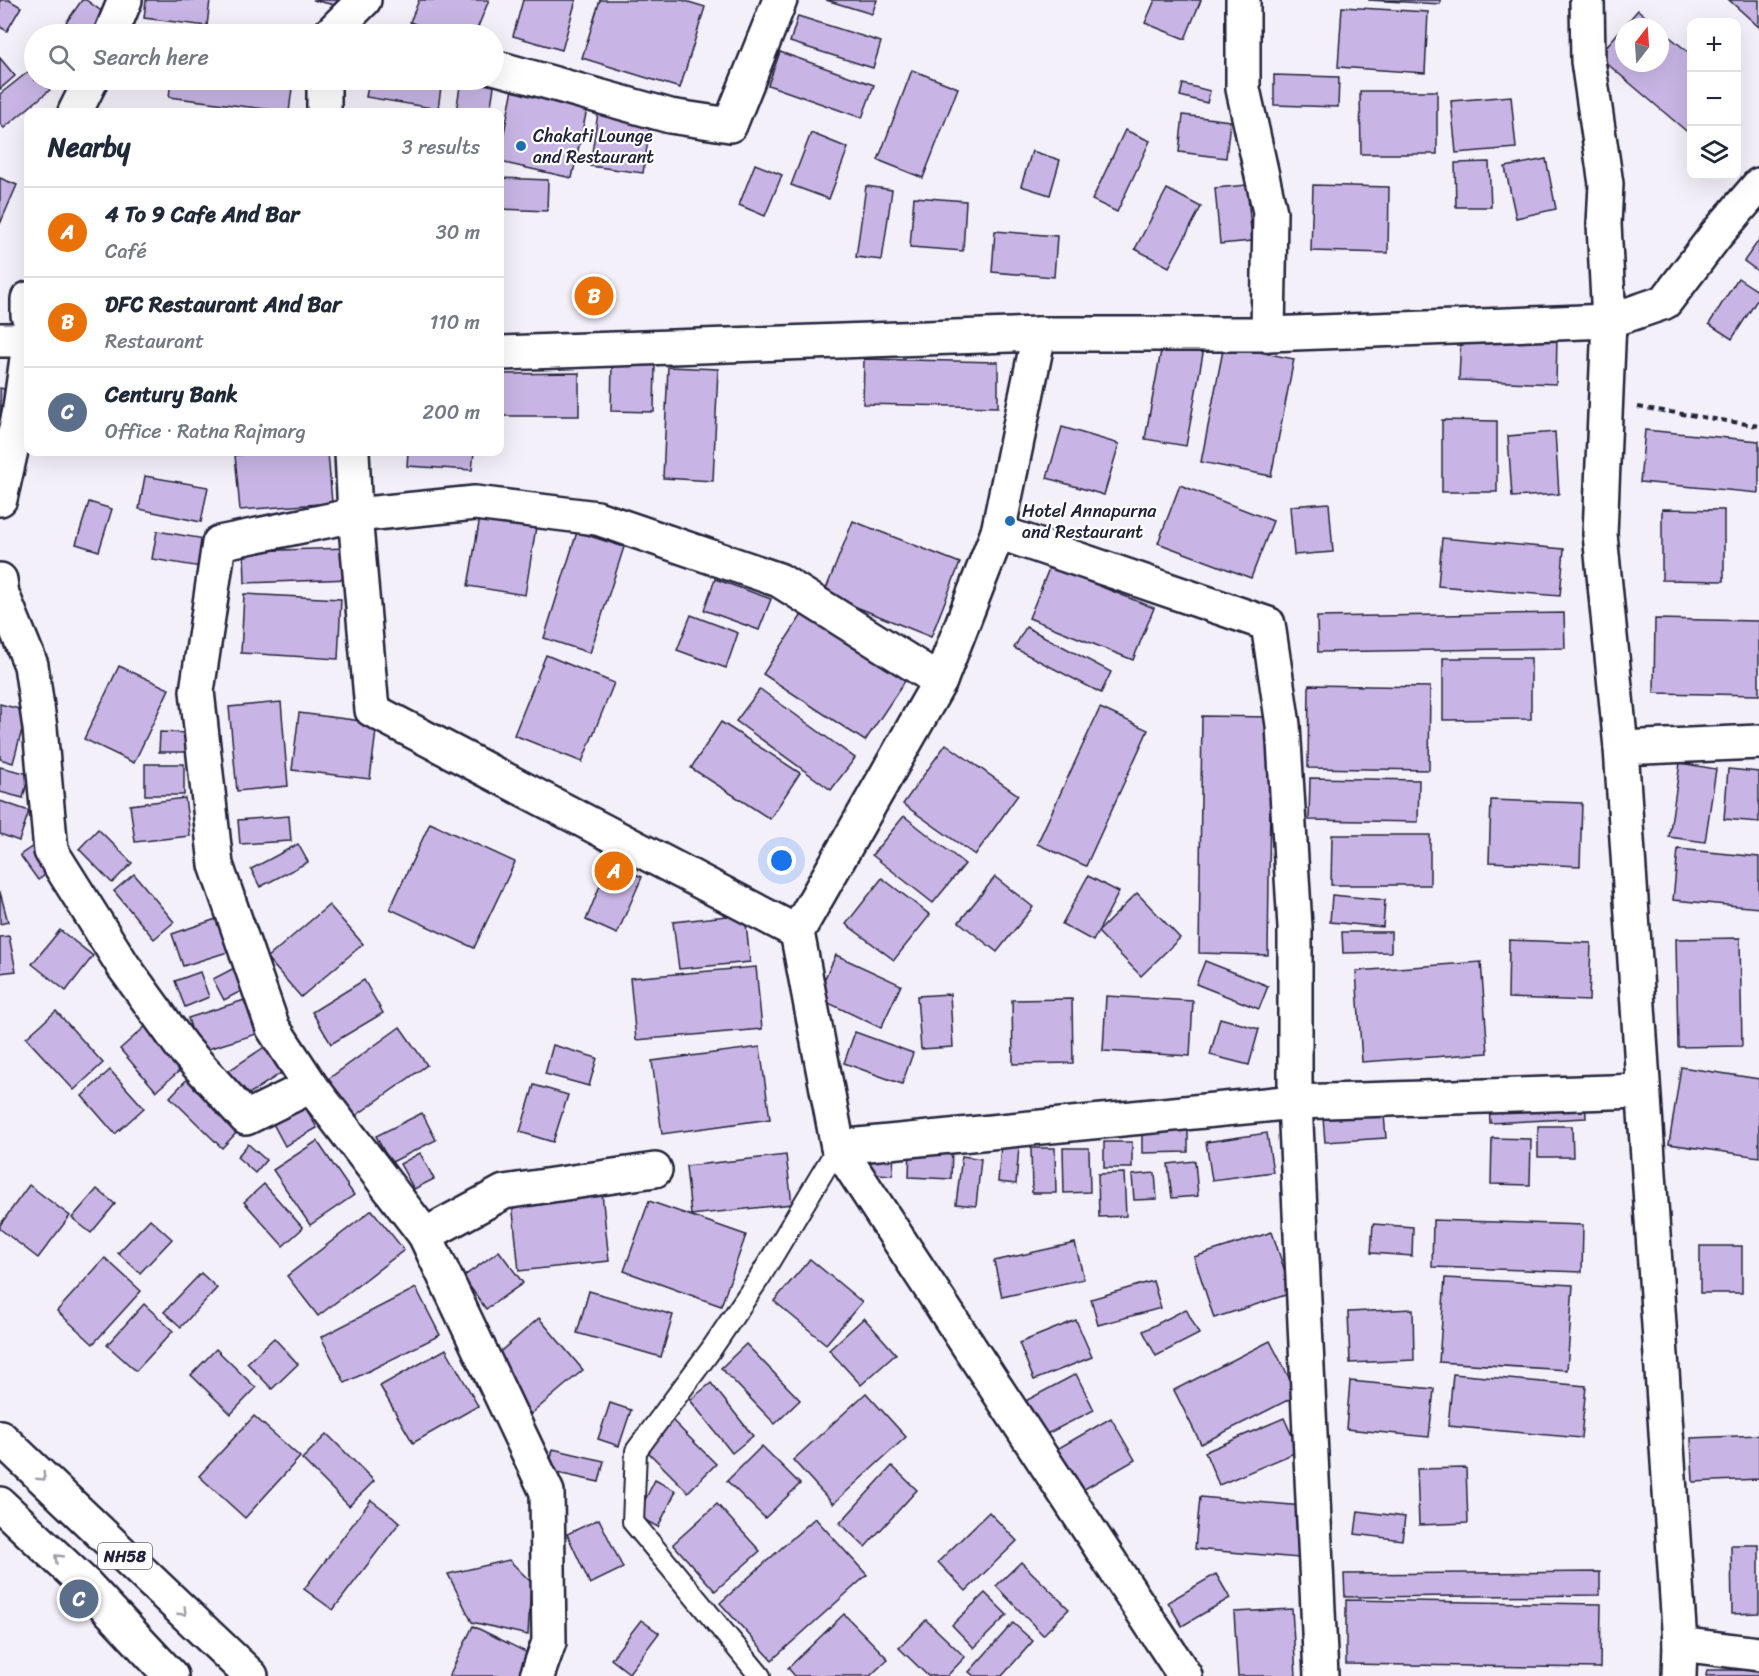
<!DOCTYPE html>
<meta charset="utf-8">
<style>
body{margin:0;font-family:Sriracha,sans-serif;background:#f2f2f3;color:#1f2937}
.controls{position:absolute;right:18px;top:18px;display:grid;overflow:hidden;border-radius:12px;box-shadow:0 6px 24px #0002}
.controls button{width:54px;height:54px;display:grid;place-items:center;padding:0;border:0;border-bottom:2px solid #e0e1e3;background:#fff;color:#1f2937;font:30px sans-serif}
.compass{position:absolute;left:1615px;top:18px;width:54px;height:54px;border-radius:50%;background:#fff;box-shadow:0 6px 24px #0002;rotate:17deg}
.you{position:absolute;left:782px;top:861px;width:21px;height:21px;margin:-15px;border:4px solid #fff;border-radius:50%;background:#1a73e8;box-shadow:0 0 0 9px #1a73e833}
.badge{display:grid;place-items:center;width:39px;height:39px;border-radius:50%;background:#1f6fb2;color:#fff;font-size:20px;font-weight:700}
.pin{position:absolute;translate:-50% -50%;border:3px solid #fff;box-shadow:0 2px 6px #0006}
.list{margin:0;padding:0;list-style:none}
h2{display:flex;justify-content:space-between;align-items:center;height:78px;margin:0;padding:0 24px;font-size:26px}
h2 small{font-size:20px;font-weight:400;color:#747a83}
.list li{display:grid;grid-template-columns:39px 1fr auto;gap:18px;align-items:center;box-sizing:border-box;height:90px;padding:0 24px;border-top:2px solid #e0e1e3}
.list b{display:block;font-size:22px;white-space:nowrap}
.list p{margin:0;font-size:20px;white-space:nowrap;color:#747a83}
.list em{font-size:20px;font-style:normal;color:#747a83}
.icon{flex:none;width:33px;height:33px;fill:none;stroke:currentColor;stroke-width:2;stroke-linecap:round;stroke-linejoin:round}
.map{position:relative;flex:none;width:1759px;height:1676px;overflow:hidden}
.search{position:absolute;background:#fff;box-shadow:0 6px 24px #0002;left:24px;top:24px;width:480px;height:66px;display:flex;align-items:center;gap:15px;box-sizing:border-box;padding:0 21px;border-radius:33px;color:#747a83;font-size:22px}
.panel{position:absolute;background:#fff;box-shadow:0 6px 24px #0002;left:24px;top:108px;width:480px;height:348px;border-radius:12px}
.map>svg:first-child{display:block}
</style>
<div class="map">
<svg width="1759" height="1676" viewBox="0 0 1759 1676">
<rect width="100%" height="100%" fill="#f4f0fa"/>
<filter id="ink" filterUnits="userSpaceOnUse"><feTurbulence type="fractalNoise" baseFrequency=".0167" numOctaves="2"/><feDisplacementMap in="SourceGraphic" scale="12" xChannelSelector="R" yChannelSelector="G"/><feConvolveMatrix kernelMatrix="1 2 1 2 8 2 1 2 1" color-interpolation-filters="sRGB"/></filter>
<g filter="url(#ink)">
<g fill="#c8b5e5" stroke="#22223b" stroke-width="1.5">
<path d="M0,0h9l12,7 -14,24 -7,-4z"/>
<path d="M82,0h4l25,18 -12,16h-41z"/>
<path d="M146,0h64l-3,26 -63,-8z"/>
<path d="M313,0h31l-1,7z"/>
<path d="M419,0h70l-14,34h-34l-31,-12z"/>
<path d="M523,0h53l-14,50 -49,-14z"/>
<path d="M600,0h82l23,7 -25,81 -98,-30z"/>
<path d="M826,0h51l-5,14z"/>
<path d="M1155,0h46l-16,39 -40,-16z"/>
<path d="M1368,0h72v4z"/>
<path d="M1729,0h30v27z"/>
<path d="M1342,7l86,5 -3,61 -87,-6z"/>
<path d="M1638,10l20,17h-34v36h36v-34l32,26v81l-94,-80z"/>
<path d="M798,16l83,26 -8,26 -83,-26z"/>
<path d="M780,52l94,33 -12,33 -94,-33z"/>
<path d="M0,58l15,18 -15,13z"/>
<path d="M33,68l1,2v10h8l8,10 -46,38 -4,-4v-30z"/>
<path d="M912,70l46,18 -35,90 -45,-18z"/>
<path d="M1274,75l65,2 -1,30 -64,-2z"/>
<path d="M171,80h122l-4,32 -120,-15z"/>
<path d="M369,80h73l-4,29 -72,-12z"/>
<path d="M461,80l33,6 -4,26h-34z"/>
<path d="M514,84l75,16 -17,78 -72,-16v-10z"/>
<path d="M1183,84l27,7 -3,12 -27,-7z"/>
<path d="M1360,91h77v63h-76z"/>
<path d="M1511,96l5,52 -60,5 -5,-52z"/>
<path d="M598,113l53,8 -8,52 -53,-7z"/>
<path d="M1183,115l47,6 -4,37 -47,-6z"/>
<path d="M1125,130l25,11 -33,71 -25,-12z"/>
<path d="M811,133l37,15 -19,51 -38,-14z"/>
<path d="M1032,151l28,9 -10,35 -29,-9z"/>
<path d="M1546,159l10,50 -40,9 -11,-51z"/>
<path d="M1489,162l2,45h-35l-1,-44z"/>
<path d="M755,164l27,11 -17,41 -26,-11z"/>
<path d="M0,178l17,7 -17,39z"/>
<path d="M500,178l48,2 -1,31 -47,-2z"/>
<path d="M1247,185l5,56 -32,3 -5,-56z"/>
<path d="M1313,185l76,2 -1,66 -77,-2z"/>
<path d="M866,186l26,4 -10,70 -26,-3z"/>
<path d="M1167,189l34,18 -32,60 -34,-18z"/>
<path d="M914,197l52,4 -3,50 -53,-4z"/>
<path d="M995,231l62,5 -3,41 -62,-5z"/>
<path d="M1759,240v32l-15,-11z"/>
<path d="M1738,278l21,14v5l-27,42 -23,-15z"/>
<path d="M1461,334l96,3 -1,47 -97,-4z"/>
<path d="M1163,340l41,8 -18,98 -41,-7z"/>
<path d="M1224,345l70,14 -23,117 -70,-14z"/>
<path d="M864,359l134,3v45l-135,-3z"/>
<path d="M612,363l43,1 -1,48 -43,-1z"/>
<path d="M668,367l50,2 -5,112 -50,-3z"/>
<path d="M579,373v43h-79v-42z"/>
<path d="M0,388l8,2 -7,28h-1z"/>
<path d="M1442,420l55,1v71h-55z"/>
<path d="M1062,427l57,17 -15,51 -57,-17z"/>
<path d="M1645,430l114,11v52l-119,-11z"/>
<path d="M1555,432l4,62 -47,3 -4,-61z"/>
<path d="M279,452h49l4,51 -92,7 -5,-55z"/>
<path d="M408,452h66l-2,18 -65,-4z"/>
<path d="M145,476l63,11 -7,35 -62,-13z"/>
<path d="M1180,485l93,36 -22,57 -93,-35z"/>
<path d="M89,502l23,7 -13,42 -23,-7z"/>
<path d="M1329,503l4,49 -39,3 -4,-49z"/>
<path d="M1662,509l62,1v71l-62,-1z"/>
<path d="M480,517l56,10 -11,68 -57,-9z"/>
<path d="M853,521l107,42 -29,74 -107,-43z"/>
<path d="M157,531l54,9 -4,28 -55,-9z"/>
<path d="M577,532l47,15 -34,106 -46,-15z"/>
<path d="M1442,538l122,11 -4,47 -122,-10z"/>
<path d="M349,548l1,31 -105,4 -1,-32z"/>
<path d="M1050,566l104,42 -21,52 -104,-42z"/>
<path d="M715,579l56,20 -12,31 -55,-20z"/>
<path d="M244,594l97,5 -3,60 -97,-6z"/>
<path d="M805,610l102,68 -42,63 -102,-67z"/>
<path d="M1564,613l1,35 -247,4 -1,-35z"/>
<path d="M691,615l47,18 -12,35 -49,-18z"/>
<path d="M1655,619l104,2v74l-105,-2z"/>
<path d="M1026,627l85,45 -10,21 -87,-45z"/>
<path d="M546,655l68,28 -32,79 -68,-27z"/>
<path d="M1443,658h88v61l-88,1z"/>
<path d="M119,666l50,23 -35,74 -50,-24z"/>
<path d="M1309,685l121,2 -1,83 -121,-2z"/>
<path d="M760,689l95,69 -24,32 -95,-69z"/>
<path d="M281,702l7,84 -51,5 -8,-84z"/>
<path d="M0,704l27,7 -14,52 -13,-4z"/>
<path d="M1100,708l48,22 -62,136 -49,-22z"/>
<path d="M299,713l78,10 -7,56 -78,-9z"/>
<path d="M1202,716l69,1 -3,238 -69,-2z"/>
<path d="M721,722l79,51 -30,46 -79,-51z"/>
<path d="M160,732l28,1 -1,19h-28z"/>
<path d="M946,744l72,51 -43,60 -72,-51z"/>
<path d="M1680,763l36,6 -11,73 -36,-5z"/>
<rect x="145" y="764" width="39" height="31"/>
<path d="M0,767l29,7 -6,24 -23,-6z"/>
<path d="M1728,769l31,3v50l-35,-3z"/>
<path d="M1310,778l109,2 -1,42 -109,-2z"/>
<path d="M185,798l5,38 -55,6 -5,-37z"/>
<path d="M1491,800l91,3 -2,63 -91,-4z"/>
<path d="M0,801l29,10 -10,30 -19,-7z"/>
<path d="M289,816l2,25 -51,3 -2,-24z"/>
<path d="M904,816l61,48 -32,39 -61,-48z"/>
<path d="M430,823l85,39 -41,86 -84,-39z"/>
<path d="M98,829l34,34 -20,20 -33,-34z"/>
<path d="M1332,835h98v50h-99z"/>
<path d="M39,842l17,25 -18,13 -18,-25z"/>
<path d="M298,844l10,18 -48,25 -9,-18z"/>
<path d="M1678,849l81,8v51l-86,-8z"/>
<path d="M609,863l33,14 -25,57 -31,-14z"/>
<path d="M134,874l40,48 -20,17 -40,-48z"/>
<path d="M1088,876l31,16 -26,49 -31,-17z"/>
<path d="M995,877l38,30 -36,45 -38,-30z"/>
<path d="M882,878l48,37 -36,45 -48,-36z"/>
<path d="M0,892l8,30 -8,2z"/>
<path d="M1137,893l43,45 -39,38 -43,-44z"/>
<path d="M1332,895l53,5 -2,27 -53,-5z"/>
<path d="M329,905l34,39 -62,53 -34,-39z"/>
<path d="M745,914l5,48 -71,7 -6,-47z"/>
<path d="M222,917l12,33 -51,16 -11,-32z"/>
<path d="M60,930l33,26 -27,35 -34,-27z"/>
<path d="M1342,932h49v20l-48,1z"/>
<path d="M9,936l7,35 -16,2v-36z"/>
<path d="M1740,938l2,108 -64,1 -2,-108z"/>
<path d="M1509,940l82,3 -2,58 -81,-3z"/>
<path d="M836,955l65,30 -20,43 -65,-31z"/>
<path d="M1205,961l63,25 -9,23 -63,-25z"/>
<path d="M1481,962l7,91 -126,9 -6,-91z"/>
<path d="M240,965l11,21 -27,14 -11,-21z"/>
<path d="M756,967l6,62 -126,11 -6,-62z"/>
<path d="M200,972l9,25 -24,10 -10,-26z"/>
<path d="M364,980l19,33 -52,31 -19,-32z"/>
<path d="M950,994l3,53 -32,2 -4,-53z"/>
<path d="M1106,996l87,5 -3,55 -87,-5z"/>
<path d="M254,997l12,34 -68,21 -10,-34z"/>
<path d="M1072,999l1,64 -60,1 -1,-64z"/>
<path d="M56,1011l47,52 -29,27 -48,-52z"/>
<path d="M1220,1018l39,11 -10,36 -39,-10z"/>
<path d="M147,1025l37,42 -28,24 -36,-42z"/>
<path d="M400,1027l27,38 -73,52 -27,-37z"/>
<path d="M855,1032l58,21 -11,31 -58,-21z"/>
<path d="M269,1044l17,26 -45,29 -17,-25z"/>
<path d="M553,1045l44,13 -8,28 -44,-12z"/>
<path d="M760,1047l10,72 -108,15 -10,-73z"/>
<path d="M1681,1067l78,12v78l-90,-13z"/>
<path d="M110,1070l34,38 -29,26 -33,-38z"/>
<path d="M190,1076l52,51 -20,21 -52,-51z"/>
<path d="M534,1085l34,10 -15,47 -33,-10z"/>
<path d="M1585,1097l1,21 -96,5 -1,-21z"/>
<path d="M303,1103l14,25 -32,18 -14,-26z"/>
<path d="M1383,1103l3,35 -61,4 -3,-36z"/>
<path d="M422,1113l14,27 -46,23 -14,-27z"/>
<path d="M1538,1126h34l1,31h-35z"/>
<path d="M1188,1128v24l-46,1v-24z"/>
<path d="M1267,1133l6,39 -61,8 -6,-38z"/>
<path d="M1492,1138l39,1 -1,46 -39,-1z"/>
<path d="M317,1141l37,54 -44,30 -37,-55z"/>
<path d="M859,1142l35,2 -1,31 -36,-2z"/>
<rect x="1104" y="1142" width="28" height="26"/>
<path d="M248,1144l18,16 -11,13 -18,-16z"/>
<path d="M1001,1144l18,2 -3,38 -18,-2z"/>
<path d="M910,1146l42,2 -1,31 -42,-2z"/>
<path d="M1031,1148h24l1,45h-24z"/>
<path d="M1063,1148h26l1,44 -26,1z"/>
<path d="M420,1153l14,26 -20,10 -14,-25z"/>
<path d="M786,1155l6,49 -101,11 -5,-49z"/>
<path d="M962,1156l19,3 -5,47 -20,-2z"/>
<path d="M1195,1161l3,35 -26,2 -4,-34z"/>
<path d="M1124,1173l2,43 -27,1 -1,-43z"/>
<path d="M1155,1173l2,26 -23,1 -2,-25z"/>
<path d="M264,1184l39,44 -20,18 -39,-44z"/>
<path d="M29,1185l41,31 -32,42 -38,-29v-4z"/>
<path d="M97,1189l18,15 -24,29 -19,-15z"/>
<path d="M602,1193l7,68 -90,10 -7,-69z"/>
<path d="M649,1201l97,34 -25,71 -97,-35z"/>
<path d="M372,1210l32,40 -86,66 -31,-40z"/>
<path d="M150,1219l22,20 -32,34 -22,-20z"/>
<path d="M1433,1220l150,5 -1,47 -150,-5z"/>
<path d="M1373,1224l40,3 -1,29 -41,-3z"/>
<path d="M1272,1232l20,61 -78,25 -20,-61z"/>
<path d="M1075,1243l9,36 -82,18 -8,-36z"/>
<rect x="1700" y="1246" width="42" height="47"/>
<path d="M499,1251l24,32 -37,26 -23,-32z"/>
<path d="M105,1258l36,33 -48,53 -36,-33z"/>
<path d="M810,1259l52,43 -36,42 -52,-43z"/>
<path d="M201,1273l16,15 -36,39 -17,-15z"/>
<path d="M1445,1278l128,7 -6,85 -128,-8z"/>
<path d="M1153,1281l8,27 -63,17 -7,-26z"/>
<path d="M416,1288l24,47 -95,48 -24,-46z"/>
<path d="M589,1291l84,24 -12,42 -84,-24z"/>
<path d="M144,1304l29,27 -37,40 -29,-26z"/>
<path d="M1186,1309l13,25 -43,22 -13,-25z"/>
<path d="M1413,1309l1,51 -64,3 -2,-51z"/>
<path d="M539,1318l44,52 -52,44 -44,-51z"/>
<path d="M864,1318l32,36 -35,31 -32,-35z"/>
<path d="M1076,1320l16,37 -58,23 -15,-37z"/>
<path d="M274,1338l24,26 -26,25 -25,-26z"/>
<path d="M1270,1341l28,54 -97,49 -27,-54z"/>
<path d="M746,1344l54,56 -25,24 -54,-56z"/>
<path d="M216,1349l40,39 -25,26 -40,-39z"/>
<path d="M446,1349l32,57 -65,37 -33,-57z"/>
<path d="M1076,1374l18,36 -59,30 -19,-34z"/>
<path d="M1453,1374l133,12 -5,52 -133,-12z"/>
<path d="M1350,1381l84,8 -5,48 -83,-8z"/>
<path d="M711,1383l42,53 -21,17 -42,-53z"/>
<path d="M866,1393l40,44 -73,67 -40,-44z"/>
<path d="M610,1403l21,7 -12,36 -21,-7z"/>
<path d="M254,1416l46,41 -55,61 -46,-42z"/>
<path d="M1111,1418l24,42 -54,31 -24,-42z"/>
<path d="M1284,1418l15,33 -80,34 -14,-33z"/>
<path d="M672,1420l44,44 -28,28 -44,-44z"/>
<path d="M327,1434l47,47 -25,25 -47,-47z"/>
<path d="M1759,1435v44l-66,3 -2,-44z"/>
<path d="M762,1446l38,38 -35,34 -38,-37z"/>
<path d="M553,1449l51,12 -5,21 -51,-11z"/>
<path d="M892,1466l25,24 -52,57 -25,-24z"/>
<path d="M1466,1468l2,55 -49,2 -2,-56z"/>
<path d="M655,1480l21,11 -18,36 -21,-11z"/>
<path d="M1200,1497l103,9 -4,52 -104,-9z"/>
<path d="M371,1500l29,22 -67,88 -29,-21z"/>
<path d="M717,1504l43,47 -45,40 -42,-47z"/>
<path d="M1358,1511l47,6 -3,23 -47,-6z"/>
<path d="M989,1512l28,29 -51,50 -28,-29z"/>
<path d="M815,1518l52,57 -95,85 -52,-57z"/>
<path d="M599,1519l24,49 -33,16 -23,-50z"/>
<path d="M1731,1545h28v68l-27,1z"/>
<path d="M509,1560l22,22 -3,53 -56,-13 -24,-48z"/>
<path d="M1021,1562l48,47 -26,26 -47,-49z"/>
<path d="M1600,1572v23l-255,2 -1,-23z"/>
<path d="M1216,1574l14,24 -48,28 -14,-24z"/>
<path d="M985,1593l22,22 -33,33 -22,-23z"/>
<path d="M1346,1600l255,4 -1,64 -254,-4z"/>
<path d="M1292,1609l4,67h-58l-4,-64z"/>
<path d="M844,1614l44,45 -18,17h-75l-7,-8z"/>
<path d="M641,1620l18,13 -30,40 -18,-14z"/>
<path d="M926,1620l39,37 -18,19h-19l-29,-28z"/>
<path d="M1013,1623l20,18 -31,35h-28l-5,-4z"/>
<path d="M473,1626l61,30 -10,20h-75z"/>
<path d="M1707,1670h52v6h-53z"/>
</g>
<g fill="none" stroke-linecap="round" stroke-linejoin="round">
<g stroke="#22223b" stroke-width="24">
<path id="lane" d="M760,1676l-127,-154 3,-71 74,-100 50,-74 78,-130"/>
</g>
<g stroke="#22223b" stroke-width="38">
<g id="street">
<path d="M1243,0v89l27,123 -2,122"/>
<path d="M111,34l14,-34"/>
<path d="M330,34l34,-34"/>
<path d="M494,67l176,49 60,9 50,-125"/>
<path d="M75,112l16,-32"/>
<path d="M324,112v-32"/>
<path d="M28,299v16"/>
<path d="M1039,334l-41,198 270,92 15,101 12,202v175l26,574"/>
<path d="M352,452l3,63 17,195 425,222"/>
<path d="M0,499l19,-84 9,-64"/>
<path d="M998,532l-58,149 -143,251 41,215 347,529"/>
<path d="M0,580l2,14 29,71 9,63 11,123 73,116 58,80 64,71 65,-32"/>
<path d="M838,1147l457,-45 347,-11"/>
<path d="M425,1235l79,-43 151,-22"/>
<path d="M537,1676l12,-34 -2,-150 -122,-257 -114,-149 -38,-58 -57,-163 -19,-174 22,-148 136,-28 120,-12 122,15 182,62 161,101"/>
</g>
</g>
<g stroke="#22223b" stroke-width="38">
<g id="secondary">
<path d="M1587,0l1,61 18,123 -2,40 5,97 -9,213 21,214 59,896 -1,32"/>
<path d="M0,340h28"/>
<path d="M500,353l539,-19h229l341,-13 56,-19 51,-67 43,-50"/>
<path d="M1621,748l138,-6"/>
<path d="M1680,1644l79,10"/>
</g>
</g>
<g stroke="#22223b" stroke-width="38">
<g id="primary">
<path d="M0,1437l251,239"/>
<path d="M0,1504l85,80 86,92"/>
</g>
</g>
<path stroke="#22223b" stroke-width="4" stroke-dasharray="6 4.5" stroke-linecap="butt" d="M1638,407l121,19"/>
<use href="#lane" stroke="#fff" stroke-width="20"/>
<use href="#street" stroke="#fff" stroke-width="33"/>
<use href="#secondary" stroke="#fff" stroke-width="33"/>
<use href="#primary" stroke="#fff" stroke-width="33"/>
</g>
<defs><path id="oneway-chevron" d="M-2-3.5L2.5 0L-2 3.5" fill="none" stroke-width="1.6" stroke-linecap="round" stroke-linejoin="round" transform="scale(1.5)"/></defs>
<g stroke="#9c9ca7">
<use href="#oneway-chevron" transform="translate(42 1477) rotate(44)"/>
<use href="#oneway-chevron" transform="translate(58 1558) rotate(-137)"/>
<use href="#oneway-chevron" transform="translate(183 1612) rotate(44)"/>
</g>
</g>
<g fill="#1f6fb2" stroke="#fff" stroke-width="2">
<circle cx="521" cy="146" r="6"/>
<circle cx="1010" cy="521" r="6"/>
</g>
<g text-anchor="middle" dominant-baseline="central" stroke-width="4.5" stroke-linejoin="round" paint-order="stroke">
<rect fill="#fff" stroke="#646476" stroke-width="1.5" x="98" y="1543" width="54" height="26" rx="4.5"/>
<g font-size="16" font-weight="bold" fill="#22223b">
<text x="125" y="1556">NH58</text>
</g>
<g font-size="18" fill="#22223b" stroke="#fff" text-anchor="start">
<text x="533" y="136">Chakati Lounge<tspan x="533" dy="21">and Restaurant</tspan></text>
<text x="1022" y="511">Hotel Annapurna<tspan x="1022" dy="21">and Restaurant</tspan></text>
</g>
</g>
</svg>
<div class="controls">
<button>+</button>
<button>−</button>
<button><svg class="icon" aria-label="layers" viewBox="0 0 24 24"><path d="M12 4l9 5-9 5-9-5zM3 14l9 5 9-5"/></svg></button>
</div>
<svg class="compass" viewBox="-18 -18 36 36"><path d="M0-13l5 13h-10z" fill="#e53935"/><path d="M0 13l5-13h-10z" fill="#747a83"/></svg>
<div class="you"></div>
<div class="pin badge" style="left:614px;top:871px;background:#e8710a">A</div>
<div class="pin badge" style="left:594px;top:296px;background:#e8710a">B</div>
<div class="pin badge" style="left:79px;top:1599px;background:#5c6f8a">C</div>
<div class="search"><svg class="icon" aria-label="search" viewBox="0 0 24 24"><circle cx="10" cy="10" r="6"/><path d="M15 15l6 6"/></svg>Search here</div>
<section class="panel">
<h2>Nearby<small>3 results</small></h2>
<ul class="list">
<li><span class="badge" style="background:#e8710a">A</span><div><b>4 To 9 Cafe And Bar</b><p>Café</p></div><em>30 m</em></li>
<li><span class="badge" style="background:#e8710a">B</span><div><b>DFC Restaurant And Bar</b><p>Restaurant</p></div><em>110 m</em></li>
<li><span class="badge" style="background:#5c6f8a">C</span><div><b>Century Bank</b><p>Office · Ratna Rajmarg</p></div><em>200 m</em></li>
</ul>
</section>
</div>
